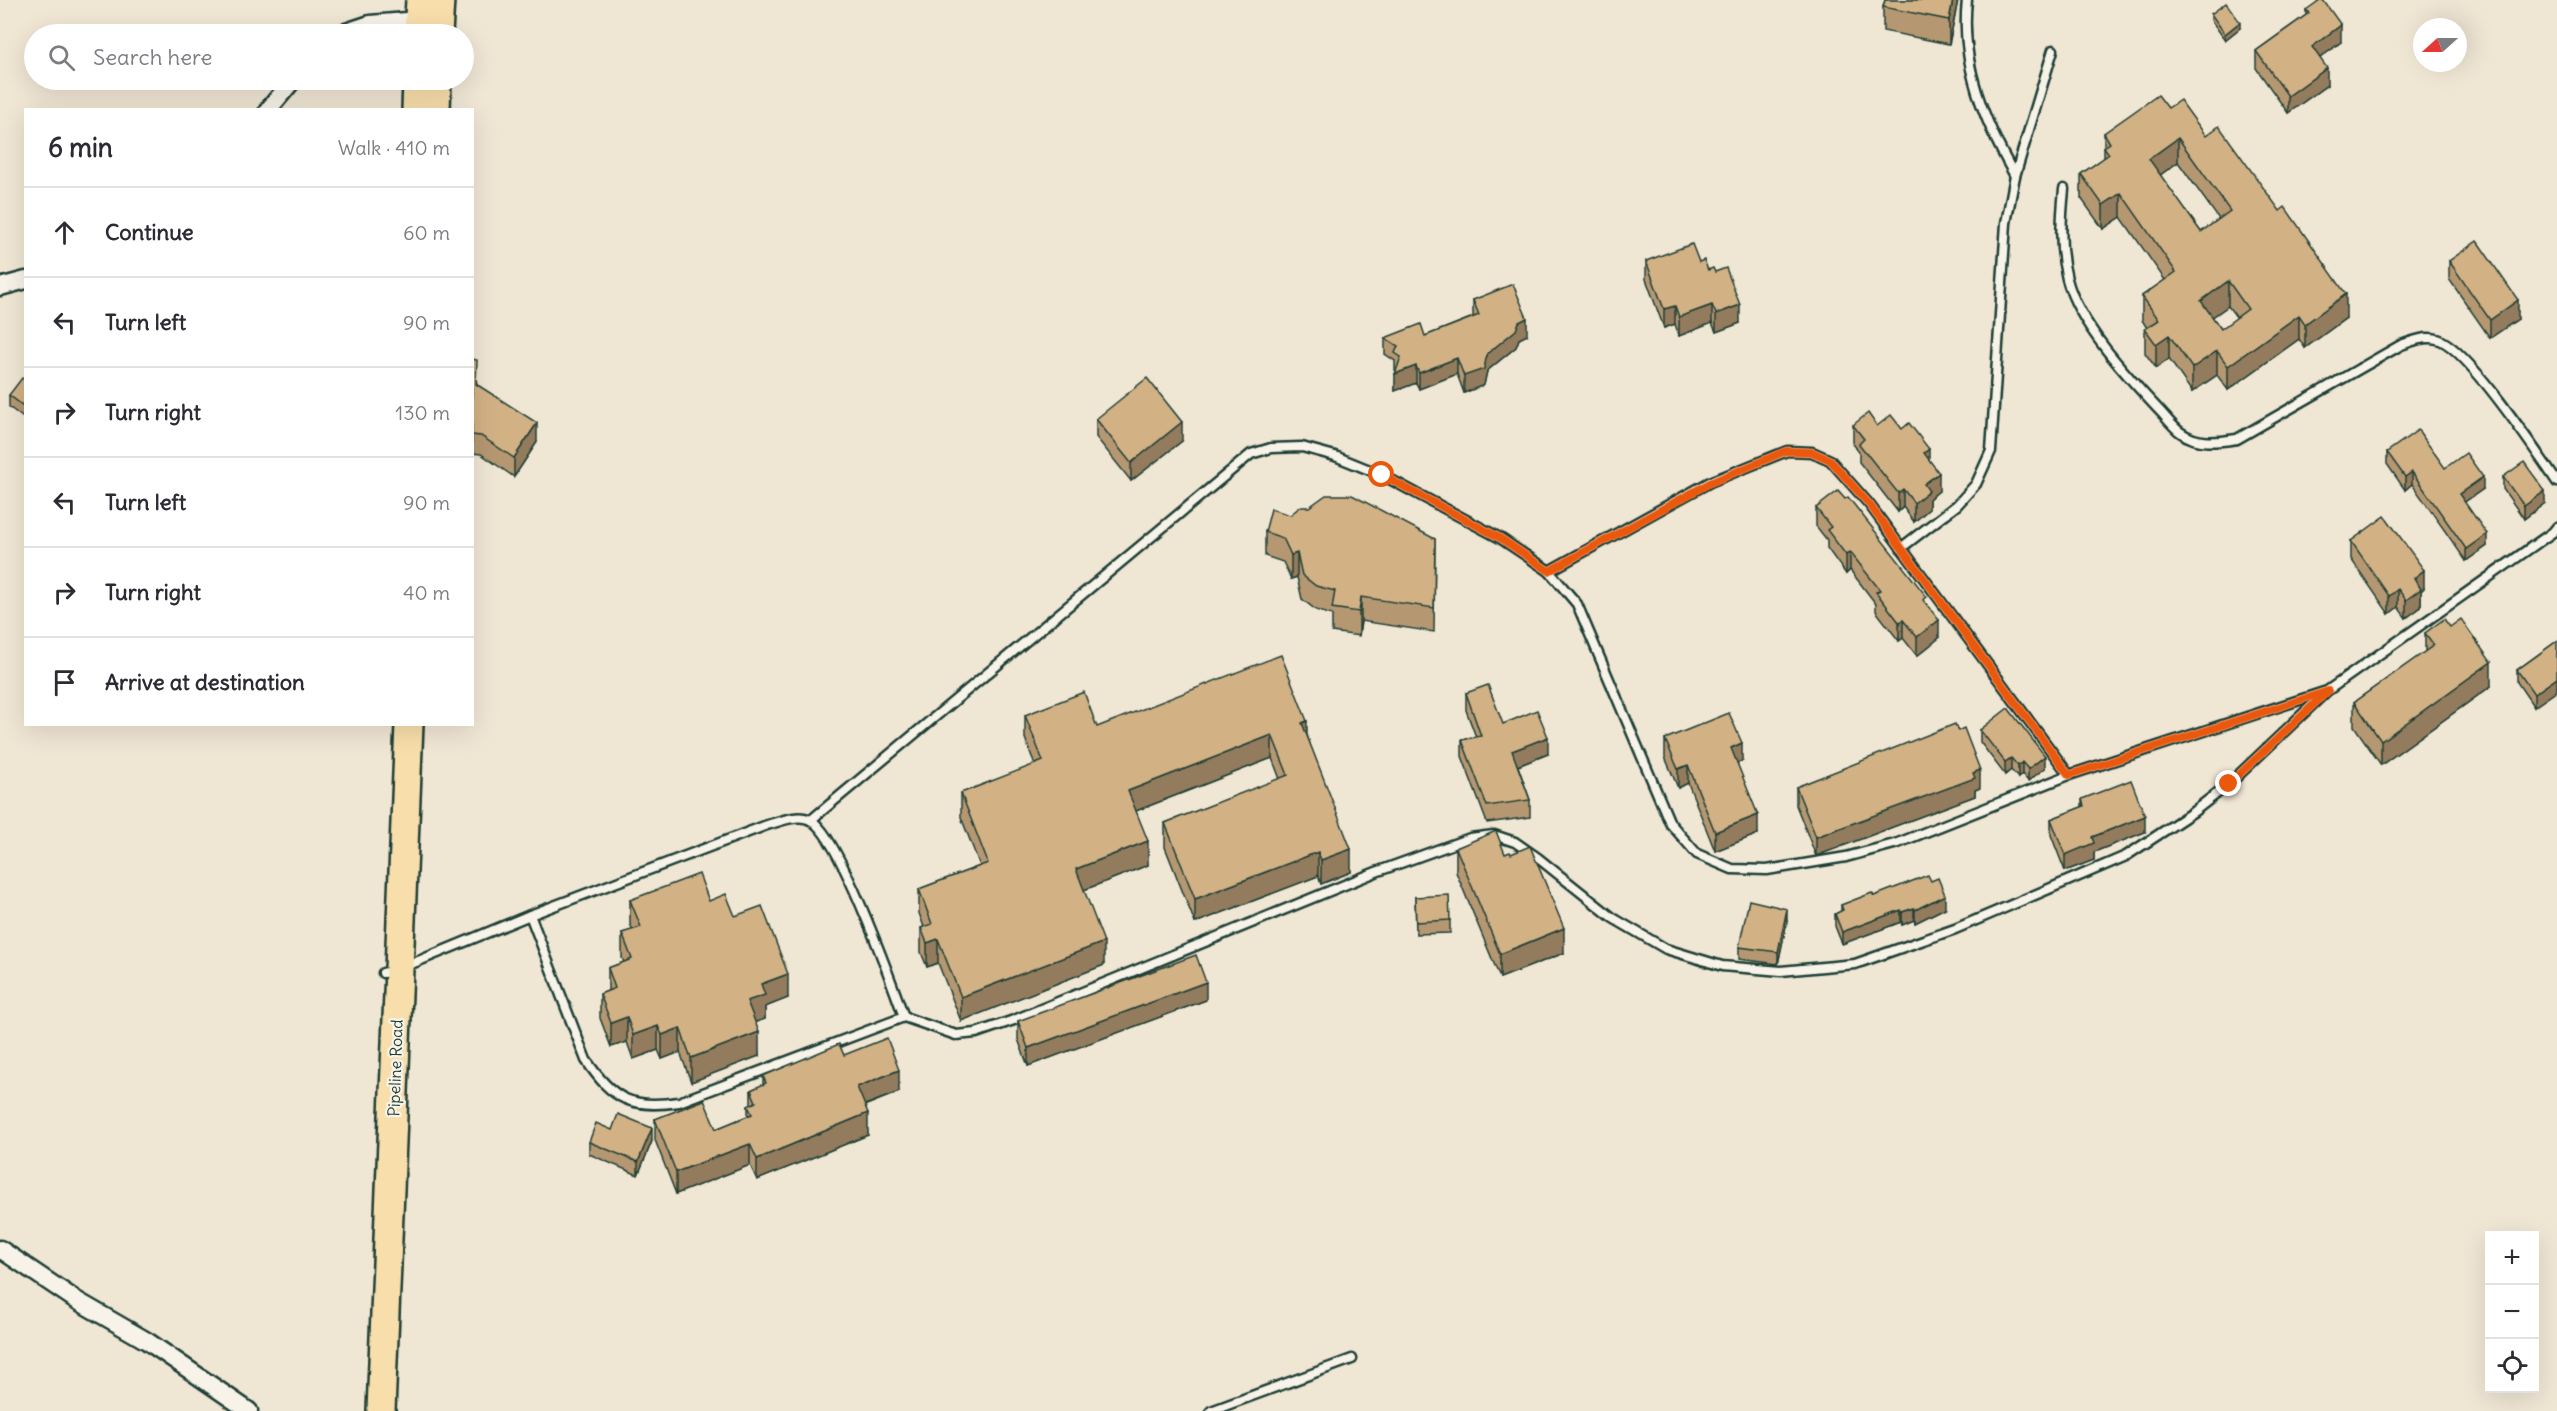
<!DOCTYPE html>
<meta charset="utf-8">
<style>
body{margin:0;font-family:Delius,sans-serif;background:#f7f7f7;color:#2b2b33}
.controls{position:absolute;right:18px;bottom:18px;display:grid;overflow:hidden;border-radius:0px;box-shadow:0 6px 24px #0002}
.controls button{width:54px;height:54px;display:grid;place-items:center;padding:0;border:0;border-bottom:2px solid #e1e1e2;background:#fff;color:#2b2b33;font:30px sans-serif}
.compass{position:absolute;left:2413px;top:18px;width:54px;height:54px;border-radius:50%;background:#fff;box-shadow:0 6px 24px #0002;rotate:249deg}
.stop{position:absolute;width:18px;height:18px;margin:-14px;border:4px solid #ea580c;border-radius:50%;background:#fff}
.stop.end{background:#ea580c;border-color:#fff;box-shadow:0 2px 6px #0008}
.list{margin:0;padding:0;list-style:none}
h2{display:flex;justify-content:space-between;align-items:center;height:78px;margin:0;padding:0 24px;font-size:26px}
h2 small{font-size:20px;font-weight:400;color:#7c7c81}
.list li{display:grid;grid-template-columns:39px 1fr auto;gap:18px;align-items:center;box-sizing:border-box;height:90px;padding:0 24px;border-top:2px solid #e1e1e2}
.list b{display:block;font-size:22px;white-space:nowrap}
.list em{font-size:20px;font-style:normal;color:#7c7c81}
.icon{flex:none;width:33px;height:33px;fill:none;stroke:currentColor;stroke-width:2;stroke-linecap:round;stroke-linejoin:round}
.map{position:relative;flex:none;width:2557px;height:1411px;overflow:hidden}
.search{position:absolute;background:#fff;box-shadow:0 6px 24px #0002;left:24px;top:24px;width:450px;height:66px;display:flex;align-items:center;gap:15px;box-sizing:border-box;padding:0 21px;border-radius:33px;color:#7c7c81;font-size:22px}
.panel{position:absolute;background:#fff;box-shadow:0 6px 24px #0002;left:24px;top:108px;width:450px;height:618px;border-radius:0px}
.map>svg:first-child{display:block}
</style>
<div class="map">
<svg width="2557" height="1411" viewBox="0 0 2557 1411">
<rect width="100%" height="100%" fill="#f0e6d4"/>
<filter id="ink" filterUnits="userSpaceOnUse"><feTurbulence type="fractalNoise" baseFrequency=".0167" numOctaves="2"/><feDisplacementMap in="SourceGraphic" scale="12" xChannelSelector="R" yChannelSelector="G"/><feConvolveMatrix kernelMatrix="1 2 1 2 8 2 1 2 1" color-interpolation-filters="sRGB"/></filter>
<g filter="url(#ink)">
<g fill="none" stroke-linecap="round" stroke-linejoin="round">
<g stroke="#1f3d34" stroke-width="13">
<g id="service">
<path d="M1967,0c-7,64 17,121 48,176"/>
<path d="M2064,189c-3,31 -5,59 3,90 11,44 60,97 91,130 7,7 14,17 22,23 17,13 37,10 57,7l164,-94c12,-4 23,-9 36,-6 29,7 101,115 120,143"/>
<path d="M1901,548l56,-43 19,-21 15,-33 15,-228 9,-47 38,-126"/>
<path d="M1549,571l161,-89 77,-31 25,1 18,8 39,44 200,271"/>
<path d="M811,820l440,-366 20,-6 31,-1 33,9 47,19 118,63 49,33 28,33 93,219 27,31 35,15 35,1 79,-13 52,-14 171,-68 255,-83"/>
<path d="M530,915l237,-90c14,-4 32,-12 45,-4 28,17 79,160 92,196"/>
<path d="M383,973l16,-4 131,-54 56,145c27,40 45,49 93,42l225,-85 52,18 20,-2 38,-13 362,-148 94,-34 24,-3 21,7 23,16 75,60 53,31 56,17 59,5 74,-7 100,-35 171,-73 67,-44 36,-28 98,-93 226,-159 4,-5"/>
<path d="M1211,1411l141,-52"/>
</g>
</g>
<g stroke="#1f3d34" stroke-width="21">
<g id="minor">
<path d="M340,34l30,-10 49,-4"/>
<path d="M268,110l25,-30"/>
<path d="M0,287l26,-7"/>
<path d="M0,1249l76,51 71,41 102,70"/>
</g>
</g>
<g stroke="#1f3d34" stroke-width="32">
<g id="primary">
<path d="M418,34l2,-34"/>
<path d="M438,34l2,-34"/>
<path d="M416,110l1,-30"/>
<path d="M436,110l1,-30"/>
<path d="M381,1411l28,-687"/>
</g>
</g>
<use href="#service" stroke="#f7f3e8" stroke-width="8"/>
<use href="#minor" stroke="#f7f3e8" stroke-width="16"/>
<use href="#primary" stroke="#f8deab" stroke-width="27"/>
</g>
<g fill="#b59872" stroke="#1f3d34" stroke-width="1.5" fill-rule="evenodd">
<path d="M1885,0h73l-9,44 -66,-13v-24z"/>
<path d="M2306,10l35,32 -21,16 7,27 -39,28 -32,-45v-17l50,-36z"/>
<path d="M2211,14l29,14 -15,12 -14,-20z"/>
<path d="M2168,108l38,28 140,182 -41,30 -6,-9 -71,51 -11,-15 -25,17 -23,-33 -13,9 -11,-15v-24l2,-1 -5,-8v-24l23,-16 -44,-63 -18,12 -22,-31v-24l23,-16v-25zM2178,162l41,57 -18,13 -41,-57zM2228,306l9,12 -16,11 -9,-12z"/>
<path d="M1646,261l53,1 9,8 32,53 -24,9 -4,-9 -33,13 -4,-12 -11,4 -18,-49z"/>
<path d="M2449,261l69,58 -28,19 -41,-59z"/>
<path d="M1473,300l54,35 -8,4 -3,8 -29,24 -3,14 -20,8 -7,-19 -38,15 -3,-6 -21,8 1,-20 -1,-1v-9l-10,-7v-16l40,-2 48,-19z"/>
<path d="M472,359l5,25 60,58 -23,35 -33,-23 -9,-1z"/>
<path d="M26,381v39l-17,-13v-12z"/>
<path d="M1096,419l86,22 -51,40 -35,-44z"/>
<path d="M1853,425l24,1 25,3 27,31 10,31 -10,8v10l-15,13 -11,-15 -5,5 -39,-50v-11l-6,-7z"/>
<path d="M2387,452l58,16 38,21 -19,13 23,44 -21,15 -54,-77 -7,6 -18,-26z"/>
<path d="M2503,477l42,26 -21,16 -21,-30z"/>
<path d="M1816,508l111,97 12,33 -22,18 -14,-18 -4,3 -23,-30v-7l-26,-34 -4,4 -19,-26v-8l-11,-14z"/>
<path d="M1290,515l145,24 -1,93 -73,-11 -2,15 -27,-4v-17l-16,-5 -14,-11 -5,-22 -6,2 -8,-17 -18,-6v-24z"/>
<path d="M2351,541l73,47 -3,3v16l-15,11 -8,-11 -9,7 -38,-55z"/>
<path d="M2450,627l41,59 -110,79 -27,-39v-24l71,-50v-19z"/>
<path d="M2557,641l-23,66 -17,-25v-12z"/>
<path d="M1466,693l37,31 45,30 -30,12 12,34v17l-43,6 -25,-67v-16l14,-3 -10,-27z"/>
<path d="M1025,715l72,12 210,8 44,137 -30,12 -3,-8 -123,47 -30,-76v-24l115,-44 -8,-21 -136,53 12,54 -64,25 20,75 -143,56 -23,-58 -11,4 -6,-15v-24l3,-1 -5,-14v-24l61,-23 -19,-49v-24l74,-28 -10,-27z"/>
<path d="M1980,730l65,38 -17,13 -6,-7 -4,4 -7,-8 -6,5 -25,-33z"/>
<path d="M1665,739l77,22 -5,2 21,71 -43,17 -27,-68 -10,5 -13,-31z"/>
<path d="M1796,787l184,1 -5,2v6l-159,60 -20,-51z"/>
<path d="M2082,799l63,33 -51,20v8l-29,11 -14,-36v-16l31,-12z"/>
<path d="M1456,848l49,6 59,99 -64,25 -44,-106z"/>
<path d="M1874,896l71,12 -30,15 -1,-3 -12,5 -1,-3 -59,22 -7,-18v-12l6,-3v-6z"/>
<path d="M1415,897l35,23v13l-34,1z"/>
<path d="M630,900l79,1 26,15 53,82 -23,9v12l-9,3 3,34 -68,26 -11,-30 -18,7 -4,-9 -25,9 -6,-17 -16,5 -11,-29v-24l8,-3v-23l16,-6 -2,-4v-25l11,-3 -3,-6z"/>
<path d="M1787,921l-9,43 -39,-5v-12z"/>
<path d="M1206,1000l-178,66 -10,-27v-18z"/>
<path d="M844,1055l55,37 -35,14 4,29 -111,45 -7,-15 -74,29 -21,-54v-21l61,10 32,-13v-10l3,-1v-15l12,-5v-9z"/>
<path d="M612,1130l40,11 -14,34 -49,-21v-12z"/>
</g>
<g fill="#937c5d" stroke="#1f3d34" stroke-width="1.5">
<path d="M1953,0h5l-9,44v-24z"/>
<path d="M2240,22v6l-15,12v-6z"/>
<path d="M2341,25v17l-29,22v-17z"/>
<path d="M2327,68v17l-39,28v-17z"/>
<path d="M2178,138v24l-29,21v-24z"/>
<path d="M2121,193v24l-18,12v-24z"/>
<path d="M2228,281v25l-27,19v-24z"/>
<path d="M2346,294v24l-41,30v-24z"/>
<path d="M2518,300v19l-28,19v-18z"/>
<path d="M1712,305v18l-33,13v-19z"/>
<path d="M1740,305v18l-24,9v-18z"/>
<path d="M1675,306v18l-11,4v-19z"/>
<path d="M2299,315v24l-71,51v-24z"/>
<path d="M1527,318v17l-8,4 -3,8 -29,24 -3,14 -20,8v-17l55,-54z"/>
<path d="M2169,335v24l-13,9v-24z"/>
<path d="M2217,351v24l-25,17v-24z"/>
<path d="M1457,358v16l-38,15v-16z"/>
<path d="M1416,366v17l-21,8v-17z"/>
<path d="M1182,422v19l-51,40v-18z"/>
<path d="M537,423v19l-23,35v-19z"/>
<path d="M1929,449v18l-5,-14z"/>
<path d="M2412,472v12l-7,6v-13z"/>
<path d="M1939,473v18l-10,8v10l-15,13v-19l10,-19z"/>
<path d="M2483,477v12l-24,17v-12z"/>
<path d="M1903,489v18l-5,5v-19z"/>
<path d="M2545,491v12l-21,16v-13z"/>
<path d="M2487,534v12l-21,15v-12z"/>
<path d="M1850,552v18l-4,4v-19z"/>
<path d="M1297,553v24l-6,2v-24z"/>
<path d="M2424,570v18l-3,3v16l-15,11v-18l8,-22z"/>
<path d="M2398,589v18l-9,7v-18z"/>
<path d="M1361,597v24l-2,15v-24z"/>
<path d="M1903,620v18l-4,3v-19z"/>
<path d="M1939,620v18l-22,18v-19z"/>
<path d="M2491,662v24l-110,79v-24z"/>
<path d="M2557,678v13l-23,16v-13z"/>
<path d="M1307,721v24l-5,-22z"/>
<path d="M1272,735v23l-144,56v-23z"/>
<path d="M1548,737v17l-36,14v-17z"/>
<path d="M1742,743v18l-11,5v-18z"/>
<path d="M2045,756v12l-17,13v-12z"/>
<path d="M2011,758v12l-6,5v-13z"/>
<path d="M2022,762v12l-4,4v-12z"/>
<path d="M1688,765v18l-10,5v-19z"/>
<path d="M1980,770v18l-5,2v6l-159,60v-19z"/>
<path d="M1758,815v19l-43,17v-19z"/>
<path d="M2145,816v16l-51,20v8l-29,11v-16l27,-18z"/>
<path d="M1148,841v24l-72,28v-24z"/>
<path d="M1351,849v23l-30,12v-24z"/>
<path d="M1318,852v24l-123,47v-24z"/>
<path d="M1945,895v13l-30,15v-13z"/>
<path d="M1914,908v12l-12,5v-13z"/>
<path d="M1787,909v12l-9,43v-12z"/>
<path d="M1901,910v12l-59,22v-12z"/>
<path d="M1564,928v25l-64,25v-24z"/>
<path d="M938,939v24l-11,4v-24z"/>
<path d="M1104,942v23l-143,56v-24z"/>
<path d="M788,974v24l-23,9v12l-18,6v-24l14,-17z"/>
<path d="M1206,982v18l-178,66v-18z"/>
<path d="M627,1017v25l-16,5v-24z"/>
<path d="M658,1026v24l-25,9v-24z"/>
<path d="M680,1028v24l-18,7v-24z"/>
<path d="M759,1032v24l-68,26v-24z"/>
<path d="M899,1070v22l-42,16v-21z"/>
<path d="M868,1113v22l-111,45v-21z"/>
<path d="M652,1128v13l-14,34v-13z"/>
<path d="M750,1144v21l-74,29v-22z"/>
</g>
<g fill="#d2b185" stroke="#1f3d34" stroke-width="1.5" fill-rule="evenodd">
<path d="M1885,0h68l-4,20 -66,-13z"/>
<path d="M2320,0h3l18,25 -29,22 15,21 -39,28 -32,-45 53,-38 -3,-3z"/>
<path d="M2226,3l14,19 -15,12 -14,-20z"/>
<path d="M2158,95l10,13 12,-8 26,36 13,-10 61,85 5,-4 61,87 -41,30 -6,-9 -71,51 -11,-15 -25,17 -23,-33 -13,9 -11,-15 14,-9 -17,-24 34,-24 -55,-79 -18,12 -22,-31 28,-20 -5,-7 6,-4 -6,-10zM2178,138l52,73 -29,21 -52,-73zM2228,281l20,28 -27,20 -20,-28z"/>
<path d="M2477,241l41,59 -28,20 -41,-59z"/>
<path d="M1692,244l7,18 5,-2 4,10 5,-2 2,4 11,-4 14,37 -24,9 -4,-9 -33,12 -4,-11 -11,3 -18,-48z"/>
<path d="M1513,284l14,34 -8,4 -3,8 -29,24 -3,15 -20,7 -7,-18 -38,15 -3,-7 -21,8 6,-17 -6,-4 3,-7 -13,-8 36,-14 4,12 54,-21 -6,-15z"/>
<path d="M472,359l5,1 -1,24 61,39 -23,35 -33,-22 -9,-1z"/>
<path d="M22,378l4,3v27l-17,-13z"/>
<path d="M1147,378l35,44 -51,41 -35,-44z"/>
<path d="M1868,413l9,13 14,-11 11,14 7,-6 20,26 -5,4 15,20 -15,11 5,7 -15,12 -11,-14 -5,4 -39,-49 5,-5 -11,-14z"/>
<path d="M2418,430l27,38 21,-15 17,24 -24,17 28,40 -21,15 -54,-77 -7,5 -18,-25z"/>
<path d="M2524,462l21,29 -21,15 -21,-29z"/>
<path d="M1838,491l7,8 3,-2 79,100 -4,3 16,20 -22,17 -14,-17 -4,2 -23,-30 4,-2 -30,-38 -4,3 -19,-25 4,-3 -15,-19z"/>
<path d="M1326,495h26l83,44 -1,69 -73,-11 -2,15 -27,-4 3,-17 -19,-5 -14,-11 -5,-22 -6,2 -8,-17 -18,-6 6,-23 19,6 10,-8h9z"/>
<path d="M2385,516l39,54 -10,8 7,11 -15,11 -8,-11 -9,7 -38,-55z"/>
<path d="M2444,619l6,8 11,-8 30,43 -110,79 -27,-39 80,-57 -9,-12z"/>
<path d="M2557,641v37l-23,16 -17,-24z"/>
<path d="M1281,655l26,66 -5,2 49,126 -30,11 -3,-8 -123,47 -30,-76 123,-48 -16,-40 -144,56 20,50 -72,28 28,73 -143,55 -23,-58 -11,4 -6,-15 11,-4 -13,-35 69,-26 -27,-70 82,-32 -18,-46 59,-23 13,35z"/>
<path d="M1488,685l15,39 34,-14 11,27 -36,14 18,49 -43,6 -25,-66 19,-4 -15,-43z"/>
<path d="M2008,708l37,48 -17,13 -6,-7 -4,4 -7,-8 -6,4 -25,-32z"/>
<path d="M1729,713l13,30 -11,5 27,67 -43,17 -27,-67 -10,4 -13,-30z"/>
<path d="M1955,724l3,7 6,-3 16,42 -7,3 2,5 -159,59 -20,-50z"/>
<path d="M2131,780l14,36 -53,21 2,6 -29,12 -14,-36 33,-13 -2,-7z"/>
<path d="M1496,831l9,23 5,-2 1,2 19,-8 34,82 -64,26 -44,-106z"/>
<path d="M699,874l10,27 17,-7 9,22 27,-10 26,68 -27,10 4,11 -18,6 12,31 -68,26 -11,-30 -18,7 -4,-9 -25,9 -6,-18 -16,6 -11,-29 15,-6 -7,-20 24,-9 -10,-26 19,-6 -11,-27z"/>
<path d="M1928,875l3,6 7,-3 7,17 -30,15 -1,-2 -12,4 -1,-2 -59,22 -7,-18 8,-4 -2,-5 31,-12 2,3z"/>
<path d="M1449,895l1,25 -34,2 -1,-25z"/>
<path d="M1749,900l38,9 -9,43 -39,-5z"/>
<path d="M1196,955l10,27 -178,66 -10,-27z"/>
<path d="M887,1038l12,32 -42,17 11,26 -111,46 -7,-15 -74,28 -21,-53 49,-19 12,29 36,-15 -4,-8 8,-4 -5,-12 15,-7 -3,-7 76,-32 5,11z"/>
<path d="M618,1114l34,14 -14,34 -49,-20 7,-19 16,7z"/>
</g>
</g>
<g fill="none" stroke-linecap="round" stroke-linejoin="round" filter="url(#ink)">
<path stroke="#ea580c" stroke-width="8" d="M1382,475l118,63 49,33 161,-88 76,-32 26,1 18,8 39,44 200,271 259,-84 -99,93"/>
</g>
<g text-anchor="middle" dominant-baseline="central" stroke-width="4.5" stroke-linejoin="round" paint-order="stroke">
<g font-size="16" fill="#1f3d34" stroke="#f7f3e8">
<text transform="translate(395 1068) rotate(-88)">Pipeline Road</text>
</g>
</g>
</svg>
<div class="controls">
<button>+</button>
<button>−</button>
<button><svg class="icon" aria-label="locate" viewBox="0 0 24 24"><circle cx="12" cy="12" r="6"/><path d="M12 2v4M12 18v4M2 12h4M18 12h4"/></svg></button>
</div>
<svg class="compass" viewBox="-18 -18 36 36"><path d="M0-13l5 13h-10z" fill="#e53935"/><path d="M0 13l5-13h-10z" fill="#7c7c81"/></svg>
<div class="stop" style="left:1382px;top:475px"></div>
<div class="stop end" style="left:2229px;top:784px"></div>
<div class="search"><svg class="icon" aria-label="search" viewBox="0 0 24 24"><circle cx="10" cy="10" r="6"/><path d="M15 15l6 6"/></svg>Search here</div>
<section class="panel">
<h2>6 min<small>Walk · 410 m</small></h2>
<ul class="list">
<li><svg class="icon" aria-label="ahead" viewBox="0 0 24 24"><path d="M12 20V5M6 11l6-6 6 6"/></svg><div><b>Continue</b></div><em>60 m</em></li>
<li><svg class="icon" aria-label="left" viewBox="0 0 24 24"><path d="M17 20v-9H6M10 6l-5 5 5 5"/></svg><div><b>Turn left</b></div><em>90 m</em></li>
<li><svg class="icon" aria-label="right" viewBox="0 0 24 24"><path d="M7 20v-9h11M14 6l5 5-5 5"/></svg><div><b>Turn right</b></div><em>130 m</em></li>
<li><svg class="icon" aria-label="left" viewBox="0 0 24 24"><path d="M17 20v-9H6M10 6l-5 5 5 5"/></svg><div><b>Turn left</b></div><em>90 m</em></li>
<li><svg class="icon" aria-label="right" viewBox="0 0 24 24"><path d="M7 20v-9h11M14 6l5 5-5 5"/></svg><div><b>Turn right</b></div><em>40 m</em></li>
<li><svg class="icon" aria-label="arrive" viewBox="0 0 24 24"><path d="M6 21V4h12l-3 4 3 4H6"/></svg><div><b>Arrive at destination</b></div></li>
</ul>
</section>
</div>
